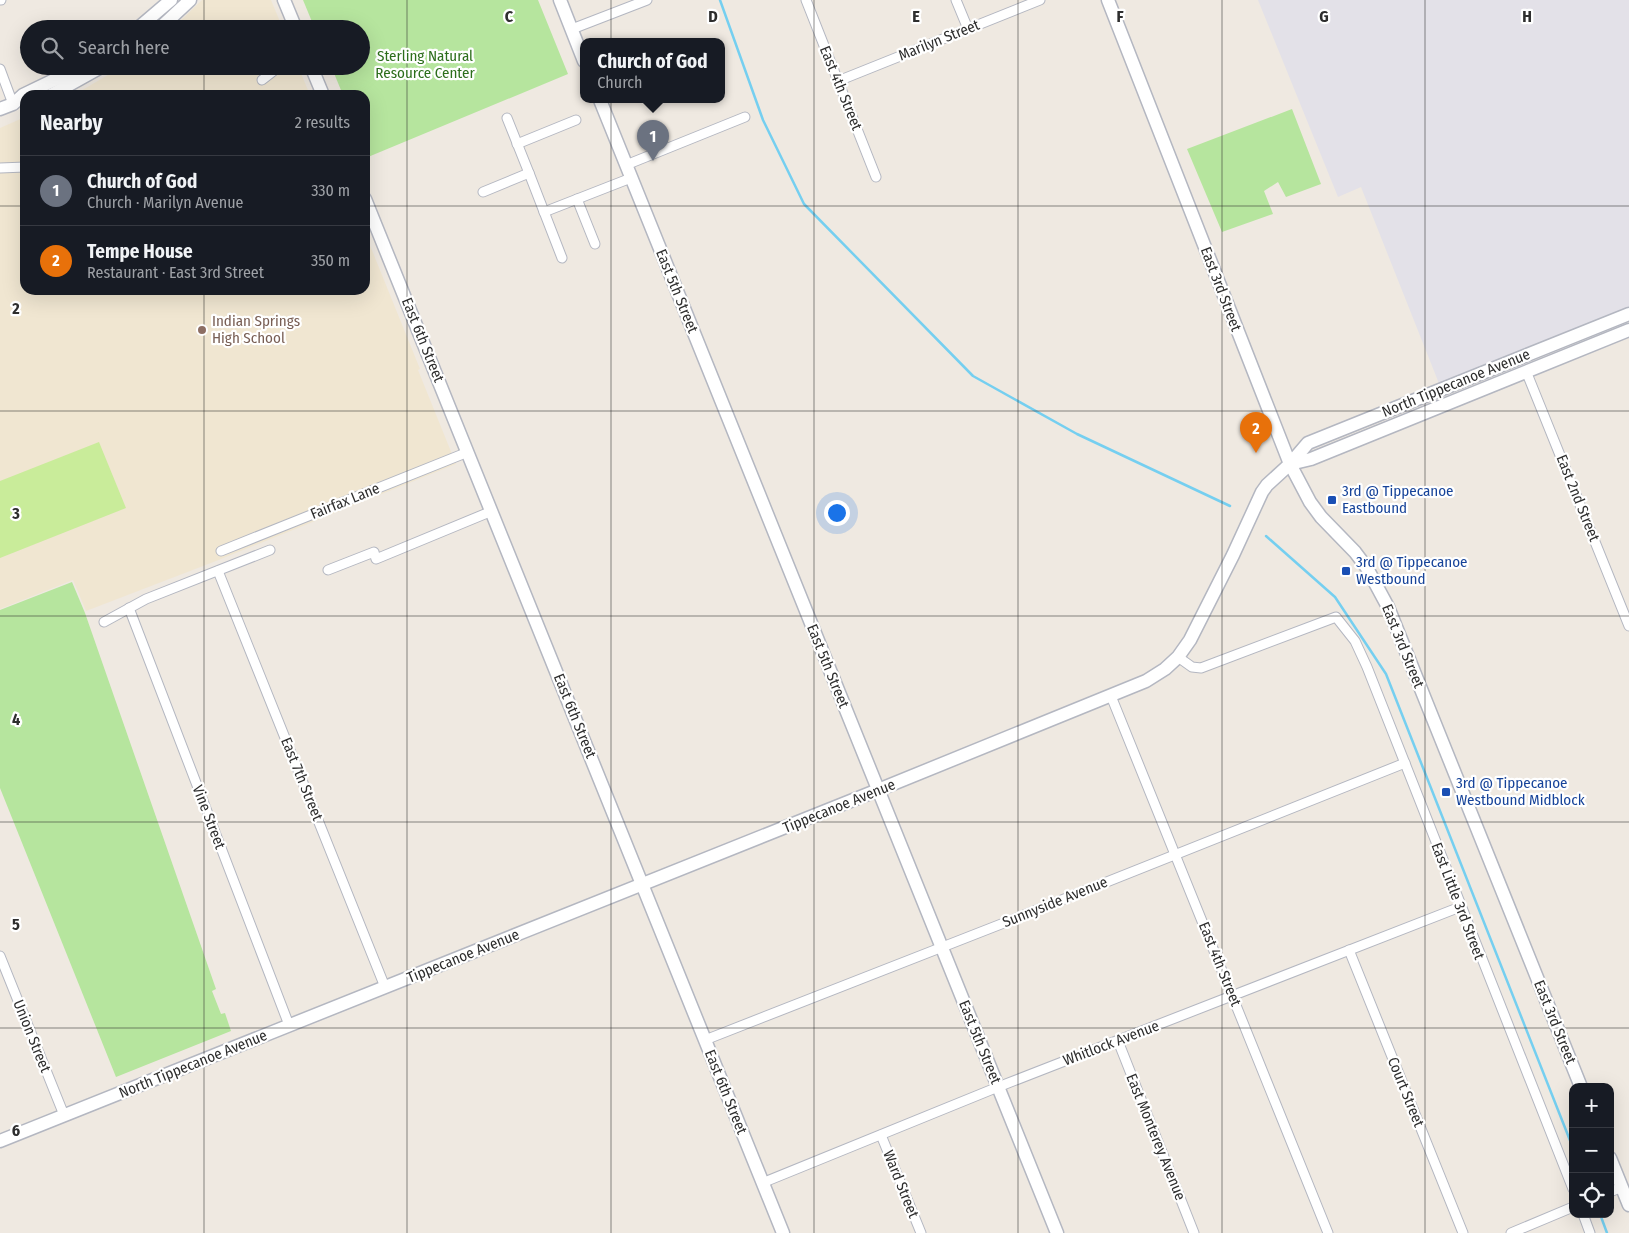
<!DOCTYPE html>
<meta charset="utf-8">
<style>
body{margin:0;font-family:"Fira Sans Condensed",sans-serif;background:#20242c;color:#f1f3f6}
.controls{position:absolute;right:15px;bottom:15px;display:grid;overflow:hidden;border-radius:10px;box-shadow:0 5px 20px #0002}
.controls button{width:45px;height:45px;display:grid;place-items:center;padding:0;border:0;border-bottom:1px solid #363941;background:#171b24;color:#f1f3f6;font:25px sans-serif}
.you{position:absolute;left:836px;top:512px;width:18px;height:18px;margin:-12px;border:4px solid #fff;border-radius:50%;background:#1a73e8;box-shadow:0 0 0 8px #1a73e833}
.badge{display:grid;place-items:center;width:32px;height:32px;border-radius:50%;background:#2563eb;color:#fff;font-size:16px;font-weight:700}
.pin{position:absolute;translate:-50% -41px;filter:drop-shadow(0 1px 2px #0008)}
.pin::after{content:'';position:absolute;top:26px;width:18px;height:15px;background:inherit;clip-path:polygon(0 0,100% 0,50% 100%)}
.popup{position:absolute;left:580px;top:38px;width:145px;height:65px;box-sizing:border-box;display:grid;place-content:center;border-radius:10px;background:#171b24;filter:drop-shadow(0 1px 4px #0005);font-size:16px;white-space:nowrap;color:#9ea1a6}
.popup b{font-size:19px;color:#f1f3f6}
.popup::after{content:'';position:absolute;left:50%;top:100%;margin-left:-10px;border:10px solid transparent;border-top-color:#171b24}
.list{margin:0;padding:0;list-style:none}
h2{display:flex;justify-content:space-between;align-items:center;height:65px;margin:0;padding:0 20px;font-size:21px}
h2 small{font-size:16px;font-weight:400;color:#9ea1a6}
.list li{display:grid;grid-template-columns:32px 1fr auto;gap:15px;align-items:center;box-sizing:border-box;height:70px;padding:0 20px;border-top:1px solid #363941}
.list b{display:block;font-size:19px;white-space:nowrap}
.list p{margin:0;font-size:16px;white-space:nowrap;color:#9ea1a6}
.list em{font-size:16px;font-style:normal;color:#9ea1a6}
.icon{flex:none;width:28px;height:28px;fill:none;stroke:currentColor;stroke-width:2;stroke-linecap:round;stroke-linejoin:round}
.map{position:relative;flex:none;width:1629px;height:1233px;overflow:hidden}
.search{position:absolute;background:#171b24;box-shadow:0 5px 20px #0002;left:20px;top:20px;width:350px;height:55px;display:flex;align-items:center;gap:12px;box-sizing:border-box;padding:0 18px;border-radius:28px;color:#9ea1a6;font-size:19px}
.panel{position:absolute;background:#171b24;box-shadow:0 5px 20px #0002;left:20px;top:90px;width:350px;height:205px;border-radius:15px}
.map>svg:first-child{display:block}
</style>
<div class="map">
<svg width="1629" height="1233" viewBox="0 0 1629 1233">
<rect width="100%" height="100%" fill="#efe9e1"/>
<path fill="#e3e1e8" d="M1258,0h371v308l-189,78 -79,-199 -23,10z"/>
<g fill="#f0e6d1">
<path d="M202,0h69l12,29h-111z"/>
<path d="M123,66h175l12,29h-236z"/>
<path d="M25,117v173h340v-57l55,136 -2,1 38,94 -240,97 -130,50 -13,-31 -73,29v-481z"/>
</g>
<g fill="#b6e59e">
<path d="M303,0h235l30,74 -200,83 -3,-8v-54h-22l-12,-29h30v-37h-46z"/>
<path d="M1292,109l29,75 -35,13 -8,-15 -14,9 9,23 -51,18 -35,-83z"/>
<path d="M72,582l13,31 131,376 -4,2 9,23 4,-1 6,18 -115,46 -116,-289v-178z"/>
</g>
<path fill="#c9ec9a" d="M99,442l27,66 -126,50v-77z"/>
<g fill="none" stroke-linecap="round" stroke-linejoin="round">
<g stroke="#75cff0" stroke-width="2.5">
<path d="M720,0l43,120 41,84 169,172 104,58 153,72"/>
<path d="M1266,536l69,61 51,77 187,474"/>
<path d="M1600,1214l7,19"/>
</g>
<g stroke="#b4b7c1" stroke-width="11">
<g id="street">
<path d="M0,0h1"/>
<path d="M806,0l70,177"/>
<path d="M956,0l12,29"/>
<path d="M572,29l75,-29"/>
<path d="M0,69l13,35"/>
<path d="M262,80l18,-14"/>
<path d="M838,81l202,-81"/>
<path d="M517,144l59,-24"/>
<path d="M626,165l119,-48"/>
<path d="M0,168l25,-1"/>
<path d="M529,173l33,85"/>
<path d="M483,192l46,-19 -22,-55"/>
<path d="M577,199l18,45"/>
<path d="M544,212l87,-34"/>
<path d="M1526,371l103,255"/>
<path d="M221,551l247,-99"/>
<path d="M328,570l46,-18 2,7 116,-48"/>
<path d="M218,571l167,416"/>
<path d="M129,608l160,417"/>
<path d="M104,622l42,-23 124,-49"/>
<path d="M1178,657l14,10 9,1 135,-51 19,24 12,26 206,522"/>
<path d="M1111,696l217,537"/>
<path d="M1349,950l114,283"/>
<path d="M0,956l64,159"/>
<path d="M705,1040l309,-121 391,-156"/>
<path d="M1118,1041l76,192"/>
<path d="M881,1135l40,98"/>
<path d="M762,1183l236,-96 462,-180"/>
<path d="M1610,1192l12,-5"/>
<path d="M1583,1214l7,19"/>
<path d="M1511,1233l62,-26"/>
</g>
</g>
<g stroke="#b4b7c1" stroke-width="15">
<g id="secondary">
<path d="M284,0l12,29"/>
<path d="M560,0l24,61"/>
<path d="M1108,0l182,464 20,38 11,15 34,35 12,16 21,39 193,480"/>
<path d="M137,29l34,-29"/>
<path d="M159,29l31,-29"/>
<path d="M311,66l12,29"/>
<path d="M51,95l52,-29"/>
<path d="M600,100l457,1133"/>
<path d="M0,109l13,-5 10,-9 60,-29"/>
<path d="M365,199l418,1034"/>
<path d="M1290,464l21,-5 318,-129"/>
<path d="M0,1141l878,-351 268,-109 19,-12 13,-12 12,-17 43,-85 29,-63 5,-7 23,-21 18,-21 321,-129"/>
<path d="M1610,1158l19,47"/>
</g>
</g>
<use href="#street" stroke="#fff" stroke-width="9"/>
<use href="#secondary" stroke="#fff" stroke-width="12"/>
</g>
<path fill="none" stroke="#2e2e2e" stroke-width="1" stroke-opacity="0.55" d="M204,0v29M407,0v1233M611,0v1233M814,0v1233M1018,0v1233M1222,0v1233M1425,0v1233M204,66v29M0,206h25M365,206h1264M204,290v943M0,411h1629M0,616h1629M0,822h1629M0,1028h1629"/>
<circle fill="#8d6e63" stroke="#fff" stroke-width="2" cx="202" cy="330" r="5"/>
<g fill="#1a4fb4" stroke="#fff" stroke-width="2">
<rect x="1327" y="495" width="10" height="10" rx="2.5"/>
<rect x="1341" y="566" width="10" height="10" rx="2.5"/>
<rect x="1441" y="787" width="10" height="10" rx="2.5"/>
</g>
<g text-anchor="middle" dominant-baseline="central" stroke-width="4.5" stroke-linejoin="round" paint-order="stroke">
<g font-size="15" fill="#2e2e2e" stroke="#fff">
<text transform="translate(939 40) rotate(-22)">Marilyn Street</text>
<text transform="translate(841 88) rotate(68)">East 4th Street</text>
<text transform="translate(1221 289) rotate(69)">East 3rd Street</text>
<text transform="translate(677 291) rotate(68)">East 5th Street</text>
<text transform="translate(423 340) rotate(68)">East 6th Street</text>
<text transform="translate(1456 383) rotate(-22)">North Tippecanoe Avenue</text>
<text transform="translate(1578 498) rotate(68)">East 2nd Street</text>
<text transform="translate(345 501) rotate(-22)">Fairfax Lane</text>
<text transform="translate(1403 646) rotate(68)">East 3rd Street</text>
<text transform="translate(828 666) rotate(68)">East 5th Street</text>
<text transform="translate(575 716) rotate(68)">East 6th Street</text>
<text transform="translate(302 779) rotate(68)">East 7th Street</text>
<text transform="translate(839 806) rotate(-22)">Tippecanoe Avenue</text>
<text transform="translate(209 817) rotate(69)">Vine Street</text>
<text transform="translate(1458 901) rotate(69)">East Little 3rd Street</text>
<text transform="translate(1055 902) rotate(-22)">Sunnyside Avenue</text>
<text transform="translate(463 956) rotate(-22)">Tippecanoe Avenue</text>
<text transform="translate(1220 964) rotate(68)">East 4th Street</text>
<text transform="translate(1555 1022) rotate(68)">East 3rd Street</text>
<text transform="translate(32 1036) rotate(68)">Union Street</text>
<text transform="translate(980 1042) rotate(68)">East 5th Street</text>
<text transform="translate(1111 1043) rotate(-21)">Whitlock Avenue</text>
<text transform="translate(193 1064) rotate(-22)">North Tippecanoe Avenue</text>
<text transform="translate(726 1092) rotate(68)">East 6th Street</text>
<text transform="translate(1406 1092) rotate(68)">Court Street</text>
<text transform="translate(1156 1137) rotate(68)">East Monterey Avenue</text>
<text transform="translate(901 1184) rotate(68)">Ward Street</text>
</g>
<g font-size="15" fill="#2c6e1b" stroke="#fff">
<text x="425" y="56">Sterling Natural<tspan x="425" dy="17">Resource Center</tspan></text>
</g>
<g font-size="15" fill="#785e54" stroke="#fff" text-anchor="start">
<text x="212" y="321">Indian Springs<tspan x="212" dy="17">High School</tspan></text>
</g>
<g font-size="15" fill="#164399" stroke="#fff" text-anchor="start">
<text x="1342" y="491">3rd @ Tippecanoe<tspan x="1342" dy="17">Eastbound</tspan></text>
<text x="1356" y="562">3rd @ Tippecanoe<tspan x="1356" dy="17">Westbound</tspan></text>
<text x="1456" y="783">3rd @ Tippecanoe<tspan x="1456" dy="17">Westbound Midblock</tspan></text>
</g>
</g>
<g font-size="16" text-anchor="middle" font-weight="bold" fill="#2e2e2e" stroke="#fff" stroke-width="4.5" stroke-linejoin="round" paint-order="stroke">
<text x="509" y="22">C</text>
<text x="713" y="22">D</text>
<text x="916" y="22">E</text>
<text x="1120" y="22">F</text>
<text x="1324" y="22">G</text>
<text x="1527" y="22">H</text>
<text x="16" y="314">2</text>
<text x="16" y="519">3</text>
<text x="16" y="725">4</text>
<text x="16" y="930">5</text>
<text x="16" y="1136">6</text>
</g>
</svg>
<div class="controls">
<button>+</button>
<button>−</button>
<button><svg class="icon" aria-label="locate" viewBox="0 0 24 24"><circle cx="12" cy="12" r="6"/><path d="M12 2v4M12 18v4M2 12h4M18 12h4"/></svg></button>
</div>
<div class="you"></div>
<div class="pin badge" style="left:653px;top:161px;background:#6b7280">1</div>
<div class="popup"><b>Church of God</b>Church</div>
<div class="pin badge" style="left:1256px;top:453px;background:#e8710a">2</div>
<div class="search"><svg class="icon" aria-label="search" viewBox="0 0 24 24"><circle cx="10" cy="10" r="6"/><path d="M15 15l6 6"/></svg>Search here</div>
<section class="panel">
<h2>Nearby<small>2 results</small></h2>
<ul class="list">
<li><span class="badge" style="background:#6b7280">1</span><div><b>Church of God</b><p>Church · Marilyn Avenue</p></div><em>330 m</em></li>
<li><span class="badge" style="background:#e8710a">2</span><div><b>Tempe House</b><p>Restaurant · East 3rd Street</p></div><em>350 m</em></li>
</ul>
</section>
</div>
